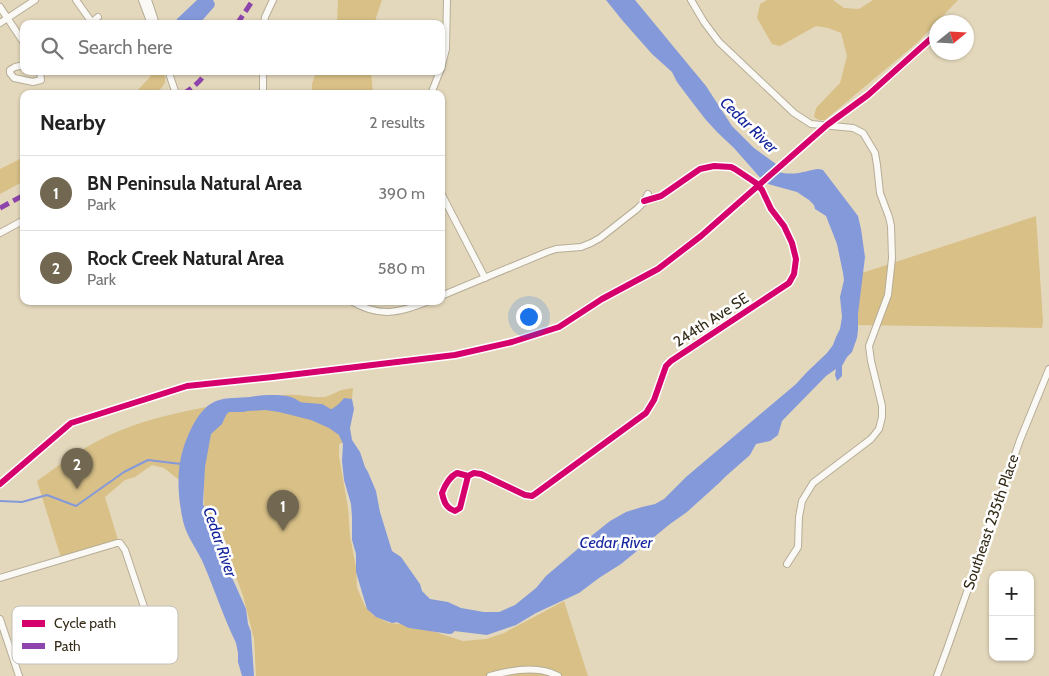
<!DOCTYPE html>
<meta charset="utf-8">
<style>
body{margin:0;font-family:Cabin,sans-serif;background:#f2f2f2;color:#222}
.controls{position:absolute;right:15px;bottom:15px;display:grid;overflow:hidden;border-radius:10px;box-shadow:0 1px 4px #0004}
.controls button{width:45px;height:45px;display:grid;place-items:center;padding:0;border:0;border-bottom:1px solid #e0e0e0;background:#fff;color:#222;font:25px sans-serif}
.compass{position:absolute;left:929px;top:15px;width:45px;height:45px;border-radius:50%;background:#fff;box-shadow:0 1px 4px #0004;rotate:72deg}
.you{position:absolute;left:528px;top:316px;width:18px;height:18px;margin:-12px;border:4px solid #fff;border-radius:50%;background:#1a73e8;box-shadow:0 0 0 8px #1a73e833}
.badge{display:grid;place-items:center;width:32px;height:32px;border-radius:50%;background:#726851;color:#fff;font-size:16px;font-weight:700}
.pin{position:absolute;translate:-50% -41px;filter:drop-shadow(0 1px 2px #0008)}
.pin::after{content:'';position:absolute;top:26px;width:18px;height:15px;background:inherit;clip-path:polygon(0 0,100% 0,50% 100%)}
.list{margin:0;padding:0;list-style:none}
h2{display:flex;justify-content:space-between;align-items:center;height:65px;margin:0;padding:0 20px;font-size:21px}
h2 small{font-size:16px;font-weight:400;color:#767676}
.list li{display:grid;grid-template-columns:32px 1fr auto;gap:15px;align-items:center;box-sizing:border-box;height:75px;padding:0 20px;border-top:1px solid #e0e0e0}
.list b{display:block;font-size:19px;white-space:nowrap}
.list p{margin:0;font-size:16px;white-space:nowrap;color:#767676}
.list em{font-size:16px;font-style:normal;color:#767676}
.icon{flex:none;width:28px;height:28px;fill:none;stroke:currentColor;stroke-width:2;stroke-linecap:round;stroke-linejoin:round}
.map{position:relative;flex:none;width:1049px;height:676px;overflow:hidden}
.search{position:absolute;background:#fff;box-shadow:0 1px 4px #0004;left:20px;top:20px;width:425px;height:55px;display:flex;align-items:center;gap:12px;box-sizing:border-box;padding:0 18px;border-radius:10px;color:#767676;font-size:19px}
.panel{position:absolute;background:#fff;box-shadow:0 1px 4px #0004;left:20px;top:90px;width:425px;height:215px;border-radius:10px}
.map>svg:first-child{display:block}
</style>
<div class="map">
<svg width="1049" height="676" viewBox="0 0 1049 676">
<rect width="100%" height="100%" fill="#e4d8bc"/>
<g fill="#d8c087">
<path d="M338,0h44l-8,24h-37z"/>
<path d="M767,0h66l11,8 15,1 14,-9h85l-41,43 -92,77h-6l-5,-3 2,-9 24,-25 7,-27 -6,-23 -13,-5 -12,-2 -36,20 -8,-2 -15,-26 3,-14z"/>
<path d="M152,71h11c5,12 1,14 -7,23h-22l16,-17z"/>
<path d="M316,71h55l2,23h-61v-10z"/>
<path d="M24,157v24l-24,13v-25z"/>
<path d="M1036,216l7,105 -1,7 -185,-3 -1,-11 6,-41z"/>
<path d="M353,388l-5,53 -9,3v12l9,52 2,28 6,31 1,21 8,18 8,9 16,8 25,2 49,16 23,-2 18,-6 60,-32 24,75h-332l-2,-37 -11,-43 -18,-49 -21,-42v-17l-26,-9 -14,-11 -12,-3 -17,12 -10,3 -20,17 14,46 -57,18 -25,-80c26,-19 52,-38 82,-50 31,-13 65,-20 99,-26 23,-4 45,-8 68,-10 13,-1 26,3 38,2 7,-1 11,-5 18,-7 3,-1 7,-1 11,-2z"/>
</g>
<g fill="#8499da">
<path d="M197,0h16l2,4 -1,3 -15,17h-23l1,-5z"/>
<path d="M606,0h29l71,86 26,40 22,22 22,16 3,8c7,2 16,2 24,0 8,-1 13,-5 20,-2l35,46 3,13 4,28 -7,57v16l-1,8 -5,14 -5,5 -5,9v10l-5,5 -2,-6 1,-6 -10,7 -44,45 -4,14 -8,6 -14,3 -6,11 -25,22 -7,7 -31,28 -17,12 -49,40 -22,14 -20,15 -43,20 -20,12 -29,10 -33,-4 -17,-4 -7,-4 -13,-4 -25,4 -16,-6 -9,-8 -11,-37v-18l-4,-14v-23l-1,-13 -7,-24 -2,-19 1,-17 -4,-9 -10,-7 -18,-8 -32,-8 -14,-2 -17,1 -5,1h-14l-3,3 -4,9 -11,10 -6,33 -2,37 5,11 5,15 6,13 5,7 2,14 20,45 2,15 3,8 3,44h-12l-4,-14v-9l-2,-10c-12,-25 -21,-52 -32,-78 -6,-15 -17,-27 -21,-44 -7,-33 -7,-62 8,-92 6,-12 13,-23 25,-28 11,-4 23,-3 34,-4 11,-2 30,-3 41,0 11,4 19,15 31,15 9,-1 17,-7 22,-14l8,1 2,10 -4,19 2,12 8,12 5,15 3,5 8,19 4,21 12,39 9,6 19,27 2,7 8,8 18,3 13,6 23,4h15l16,-7 21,-17 10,-12 34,-29 5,-6 25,-20 16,-9 16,-5 13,-3 9,-5 22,-22 110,-93 11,-12 20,-19 6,-8 3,-8 4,-8 2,-12 -2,-20 4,-17 -1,-7 -6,-29 -11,-28 -11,-7 -1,-4 -5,-5 -12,-8 -29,-8 -5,-3 -29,-33 -16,-15 -12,-13 -17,-22 -12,-16 -5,-10 -20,-18 -30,-34z"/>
</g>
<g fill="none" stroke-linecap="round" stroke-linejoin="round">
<path stroke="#8499da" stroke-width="2" d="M0,501l22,1 25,-7 29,11 48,-34 24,-12 33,4"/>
<g stroke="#8499da" stroke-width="10">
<path d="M296,407l25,2 13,8"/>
<path d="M394,615l16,8 40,6"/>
</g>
<g stroke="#b6ad97" stroke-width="8">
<g id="minor">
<path d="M76,0l17,24"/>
<path d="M142,0l9,24"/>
<path d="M148,0l8,24"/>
<path d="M691,0l13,22 15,20 75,71 17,11 42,4 10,5 12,20 2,12 3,28 9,24 2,9 1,32 -4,37 -19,51 2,15 11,45v11l-3,12 -8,10 -58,44 -11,18 -3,16 -1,30 -11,17"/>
<path d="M0,7l24,36"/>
<path d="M92,22l6,-5"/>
<path d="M0,23l35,-23"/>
<path d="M264,24l1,-7 8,-17"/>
<path d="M24,65l-9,2 -5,3v3l4,5 19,4 8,-2 -1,-9"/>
<path d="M441,69l5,-20 1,-49"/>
<path d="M169,73l7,21"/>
<path d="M263,94v-23"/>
<path d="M431,94l9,-23"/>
<path d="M441,193l44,85"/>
<path d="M0,233l24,-13"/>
<path d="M441,296l106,-44 9,-3 25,-2 10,-4 9,-5 37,-29 6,-6 5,-9"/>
<path d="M351,301c29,17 48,12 78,0"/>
<path d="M468,476l-11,-3c-8,4 -12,12 -15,20 2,9 4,15 13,18l5,-3 8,-32 6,-3 7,1 44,21 7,1 3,-2 111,-81 8,-13 12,-34 5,-5 118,-78 5,-9 2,-15 -4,-16 -8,-17 -13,-17 -9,-19 -6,-7 -21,-14 -4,-2 -17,-1 -14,3 -39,27 -17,5"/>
<path d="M0,578l117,-35h3l5,7 21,63"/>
<path d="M0,619l19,57"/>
<path d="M490,676c21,-6 48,-11 68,0"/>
<path d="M937,676l10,-27 73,-209 29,-71"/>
</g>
</g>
<use href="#minor" stroke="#fbf9f5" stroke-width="6"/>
<g stroke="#8e44ad" stroke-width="5" stroke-dasharray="10 5" stroke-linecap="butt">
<path d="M237,24l16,-24"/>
<path d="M183,94c10,-6 18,-13 24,-23"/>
<path d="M0,208l24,-13"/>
</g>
<g stroke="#fff" stroke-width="9">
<g id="cycleway">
<path d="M468,476l-11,-3c-8,4 -12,12 -15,20 2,9 4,15 13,18l5,-3 8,-32 6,-3 7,1 44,21 7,1 3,-2 111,-81 8,-13 12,-34 5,-5 118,-78 5,-9 2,-15 -4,-16 -8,-17 -13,-17 -9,-19 -6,-7 -21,-14 -4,-2 -17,-1 -14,3 -39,27 -17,5"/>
<path d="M0,484l71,-61 116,-37 86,-9 182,-22 57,-13 47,-15 43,-28 56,-30 43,-33 126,-111 41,-30 68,-61"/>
</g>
</g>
<use href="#cycleway" stroke="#d6006c" stroke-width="6"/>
</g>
<g text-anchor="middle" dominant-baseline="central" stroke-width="5" stroke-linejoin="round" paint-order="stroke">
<g font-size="15" fill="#342b17" stroke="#fff">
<text transform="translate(711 320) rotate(-33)">244th Ave SE</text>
<text transform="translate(991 522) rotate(-71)">Southeast 235th Place</text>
</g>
<g font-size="16" font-style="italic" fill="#15259e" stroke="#fff">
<text transform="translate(749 125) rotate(44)">Cedar River</text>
<text transform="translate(220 542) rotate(71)">Cedar River</text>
<text x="616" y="542">Cedar River</text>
</g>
</g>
<rect x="12" y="606" width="166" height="58" rx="8" fill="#fff" stroke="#c2bfb9" stroke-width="1"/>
<rect x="22" y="620" width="23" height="7" fill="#d6006c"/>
<rect x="22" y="643" width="23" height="6" fill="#8e44ad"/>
<g font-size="14" fill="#342b17">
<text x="54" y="628">Cycle path</text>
<text x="54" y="651">Path</text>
</g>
</svg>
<div class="controls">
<button>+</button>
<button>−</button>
</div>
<svg class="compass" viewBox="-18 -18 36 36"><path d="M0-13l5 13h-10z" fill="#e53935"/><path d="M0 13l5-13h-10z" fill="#767676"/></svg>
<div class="you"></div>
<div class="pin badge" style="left:283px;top:531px">1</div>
<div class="pin badge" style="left:77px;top:489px">2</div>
<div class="search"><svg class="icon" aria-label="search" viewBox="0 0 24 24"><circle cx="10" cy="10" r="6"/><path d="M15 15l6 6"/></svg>Search here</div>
<section class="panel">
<h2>Nearby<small>2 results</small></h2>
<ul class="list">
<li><span class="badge">1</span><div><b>BN Peninsula Natural Area</b><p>Park</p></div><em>390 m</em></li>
<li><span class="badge">2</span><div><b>Rock Creek Natural Area</b><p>Park</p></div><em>580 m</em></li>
</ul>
</section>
</div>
